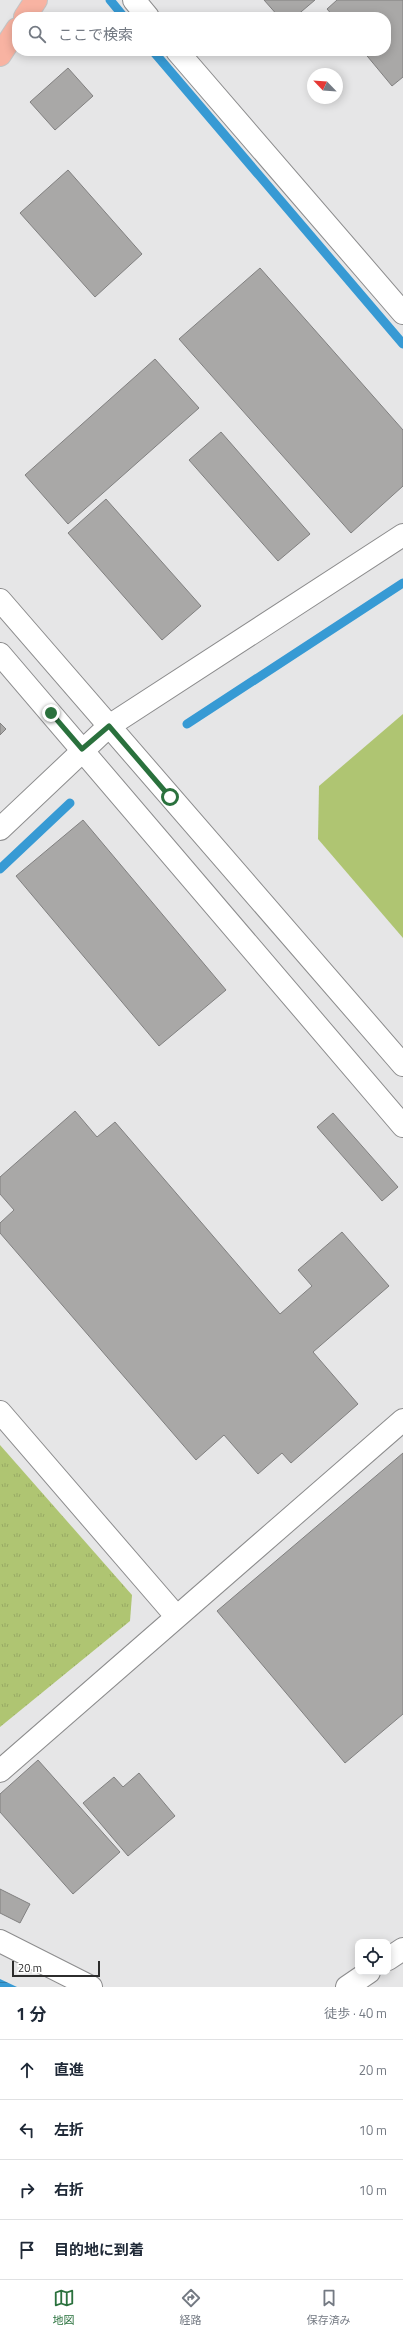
<!DOCTYPE html>
<html lang="ja">
<meta charset="utf-8">
<style>
body{margin:0;font-family:"Titillium Web","Noto Sans JP",sans-serif;background:#f6f6f7;color:#1f2937}
.controls{position:absolute;right:12px;bottom:12px;display:grid;overflow:hidden;border-radius:8px;box-shadow:0 2px 10px #0003}
.controls button{width:36px;height:36px;display:grid;place-items:center;padding:0;border:0;border-bottom:1px solid #e0e1e3;background:#fff;color:#1f2937;font:20px sans-serif}
.compass{position:absolute;left:307px;top:68px;width:36px;height:36px;border-radius:50%;background:#fff;box-shadow:0 2px 10px #0003;rotate:295deg}
.scale{position:absolute;left:12px;bottom:10px;width:88px;box-sizing:border-box;padding-left:4px;border:2px solid #2c2c2c;border-top:0;font-size:11px;line-height:14px;white-space:nowrap;color:#2c2c2c;-webkit-text-stroke:3px #fff;paint-order:stroke}
.stop{position:absolute;width:12px;height:12px;margin:-9px;border:3px solid #2a713d;border-radius:50%;background:#fff}
.stop.end{background:#2a713d;border-color:#fff;box-shadow:0 1px 4px #0008}
.list{margin:0;padding:0;list-style:none}
h2{display:flex;justify-content:space-between;align-items:center;height:52px;margin:0;padding:0 16px;font-size:17px}
h2 small{font-size:13px;font-weight:400;color:#747a83}
.list li{display:grid;grid-template-columns:26px 1fr auto;gap:12px;align-items:center;box-sizing:border-box;height:60px;padding:0 16px;border-top:1px solid #e0e1e3}
.list b{display:block;font-size:15px;white-space:nowrap}
.list em{font-size:13px;font-style:normal;color:#747a83}
.icon{flex:none;width:22px;height:22px;fill:none;stroke:currentColor;stroke-width:2;stroke-linecap:round;stroke-linejoin:round}
.map{position:relative;flex:none;width:403px;height:1987px;overflow:hidden}
.search{position:absolute;background:#fff;box-shadow:0 2px 10px #0003;left:12px;right:12px;top:12px;height:44px;display:flex;align-items:center;gap:10px;box-sizing:border-box;padding:0 14px;border-radius:16px;color:#747a83;font-size:15px}
.sheet{height:292px;background:#fff}
nav{display:flex;justify-content:space-around;align-items:center;box-sizing:border-box;height:56px;border-top:1px solid #e0e1e3;background:#fff;font-size:11px;color:#747a83}
nav a{display:grid;justify-items:center;gap:2px}
nav .on{color:#2a713d}
.map>svg:first-child{display:block}
</style>
<div class="map">
<svg width="403" height="1987" viewBox="0 0 403 1987">
<defs>
<pattern id="grass-tufts" width="24" height="20" patternUnits="userSpaceOnUse"><rect width="24" height="20" fill="#afc572"/><path d="M3 7l-1-3M5 7V3M7 7l1-3M15 17l-1-3M17 17v-4M19 17l1-3" fill="none" stroke="#97a963"/></pattern>
<pattern id="water-rules" width="6" height="5" patternUnits="userSpaceOnUse"><rect width="6" height="5" fill="#379ad4"/><path d="M0 2.5h6" fill="none" stroke="#2f7eac"/></pattern>
</defs>
<rect width="100%" height="100%" fill="#e6e6e7"/>
<path fill="url(#grass-tufts)" d="M0,1445l132,150 -2,26 -130,106z"/>
<path fill="#afc572" d="M403,714v224l-85,-99 1,-53z"/>
<path fill="url(#water-rules)" d="M0,1979l17,8h-17z"/>
<g fill="none" stroke-linecap="round" stroke-linejoin="round">
<g stroke="#379ad4" stroke-width="9">
<path d="M110,0l14,17"/>
<path d="M153,51l250,293"/>
<path d="M187,724l216,-141"/>
<path d="M0,869l70,-66"/>
</g>
</g>
<g fill="#a9a8a7" stroke="#818080">
<path d="M264,0h51l-20,17h-16z"/>
<path d="M337,0h66v77l-11,9 -29,-35h23v-34h-52l-7,-8z"/>
<path d="M68,68l25,28 -38,34 -25,-28z"/>
<path d="M68,170l74,84 -47,43 -75,-84z"/>
<path d="M260,268l143,162v56l-52,47 -172,-194z"/>
<path d="M155,359l44,49 -131,116 -43,-49z"/>
<path d="M221,432l89,102 -32,27 -89,-101z"/>
<path d="M106,499l95,107 -39,34 -94,-107z"/>
<path d="M0,723l6,6 -6,6z"/>
<path d="M83,820l143,170 -67,56 -143,-170z"/>
<path d="M75,1111l22,26 18,-15 165,192 32,-28 -14,-16 44,-38 47,54 -76,66 45,52 -67,59 -9,-10 -24,21 -34,-39 -28,25 -196,-227v-10l14,-13 -14,-16v-17z"/>
<path d="M333,1113l65,74 -16,14 -65,-74z"/>
<path d="M403,1453v261l-58,49 -128,-152z"/>
<path d="M38,1760l82,92 -47,42 -73,-82v-18z"/>
<path d="M139,1773l36,43 -47,40 -45,-53 31,-26 9,10z"/>
<path d="M0,1889l30,15 -10,19 -20,-10z"/>
</g>
<g fill="none" stroke-linecap="round" stroke-linejoin="round">
<g stroke="#8c8c8d" stroke-width="24">
<g id="minor">
<path d="M134,0l14,17"/>
<path d="M177,51l226,262"/>
</g>
</g>
<g stroke="#8c8c8d" stroke-width="24">
<g id="tertiary">
<path d="M0,600l403,465"/>
<path d="M0,654l403,472"/>
<path d="M0,829l109,-103 294,-191"/>
<path d="M0,1412l176,204"/>
<path d="M0,1771l403,-351"/>
<path d="M0,1941l91,46"/>
<path d="M388,1959l15,-10"/>
<path d="M347,1987l22,-15"/>
</g>
</g>
<g stroke="#c4c4c4" stroke-width="24">
<g id="trunk">
<path d="M25,17l11,-17"/>
<path d="M0,55l17,-26"/>
</g>
</g>
<use href="#minor" stroke="#fff" stroke-width="22"/>
<use href="#tertiary" stroke="#fff" stroke-width="22"/>
<use href="#trunk" stroke="#f8b3a2" stroke-width="22"/>
</g>
<g fill="none" stroke-linecap="round" stroke-linejoin="round">
<path stroke="#2a713d" stroke-width="5" d="M51,713l31,36 27,-23 61,71"/>
</g>
</svg>
<div class="controls">
<button><svg class="icon" aria-label="locate" viewBox="0 0 24 24"><circle cx="12" cy="12" r="6"/><path d="M12 2v4M12 18v4M2 12h4M18 12h4"/></svg></button>
</div>
<svg class="compass" viewBox="-18 -18 36 36"><path d="M0-13l5 13h-10z" fill="#e53935"/><path d="M0 13l5-13h-10z" fill="#747a83"/></svg>
<div class="scale">20 m</div>
<div class="stop" style="left:170px;top:797px"></div>
<div class="stop end" style="left:51px;top:713px"></div>
<div class="search"><svg class="icon" aria-label="search" viewBox="0 0 24 24"><circle cx="10" cy="10" r="6"/><path d="M15 15l6 6"/></svg>ここで検索</div>
</div>
<section class="sheet">
<h2>1 分<small>徒歩 · 40 m</small></h2>
<ul class="list">
<li><svg class="icon" aria-label="ahead" viewBox="0 0 24 24"><path d="M12 20V5M6 11l6-6 6 6"/></svg><div><b>直進</b></div><em>20 m</em></li>
<li><svg class="icon" aria-label="left" viewBox="0 0 24 24"><path d="M17 20v-9H6M10 6l-5 5 5 5"/></svg><div><b>左折</b></div><em>10 m</em></li>
<li><svg class="icon" aria-label="right" viewBox="0 0 24 24"><path d="M7 20v-9h11M14 6l5 5-5 5"/></svg><div><b>右折</b></div><em>10 m</em></li>
<li><svg class="icon" aria-label="arrive" viewBox="0 0 24 24"><path d="M6 21V4h12l-3 4 3 4H6"/></svg><div><b>目的地に到着</b></div></li>
</ul>
</section>
<nav>
<a class="on"><svg class="icon" aria-label="map" viewBox="0 0 24 24"><path d="M3 6l6-2 6 2 6-2v14l-6 2-6-2-6 2zM9 4v14M15 6v14"/></svg>地図</a>
<a><svg class="icon" aria-label="directions" viewBox="0 0 24 24"><path d="M12 3l9 9-9 9-9-9zM9 14v-3h6M13 9l2 2-2 2"/></svg>経路</a>
<a><svg class="icon" aria-label="saved" viewBox="0 0 24 24"><path d="M7 4h10v16l-5-4-5 4z"/></svg>保存済み</a>
</nav>
